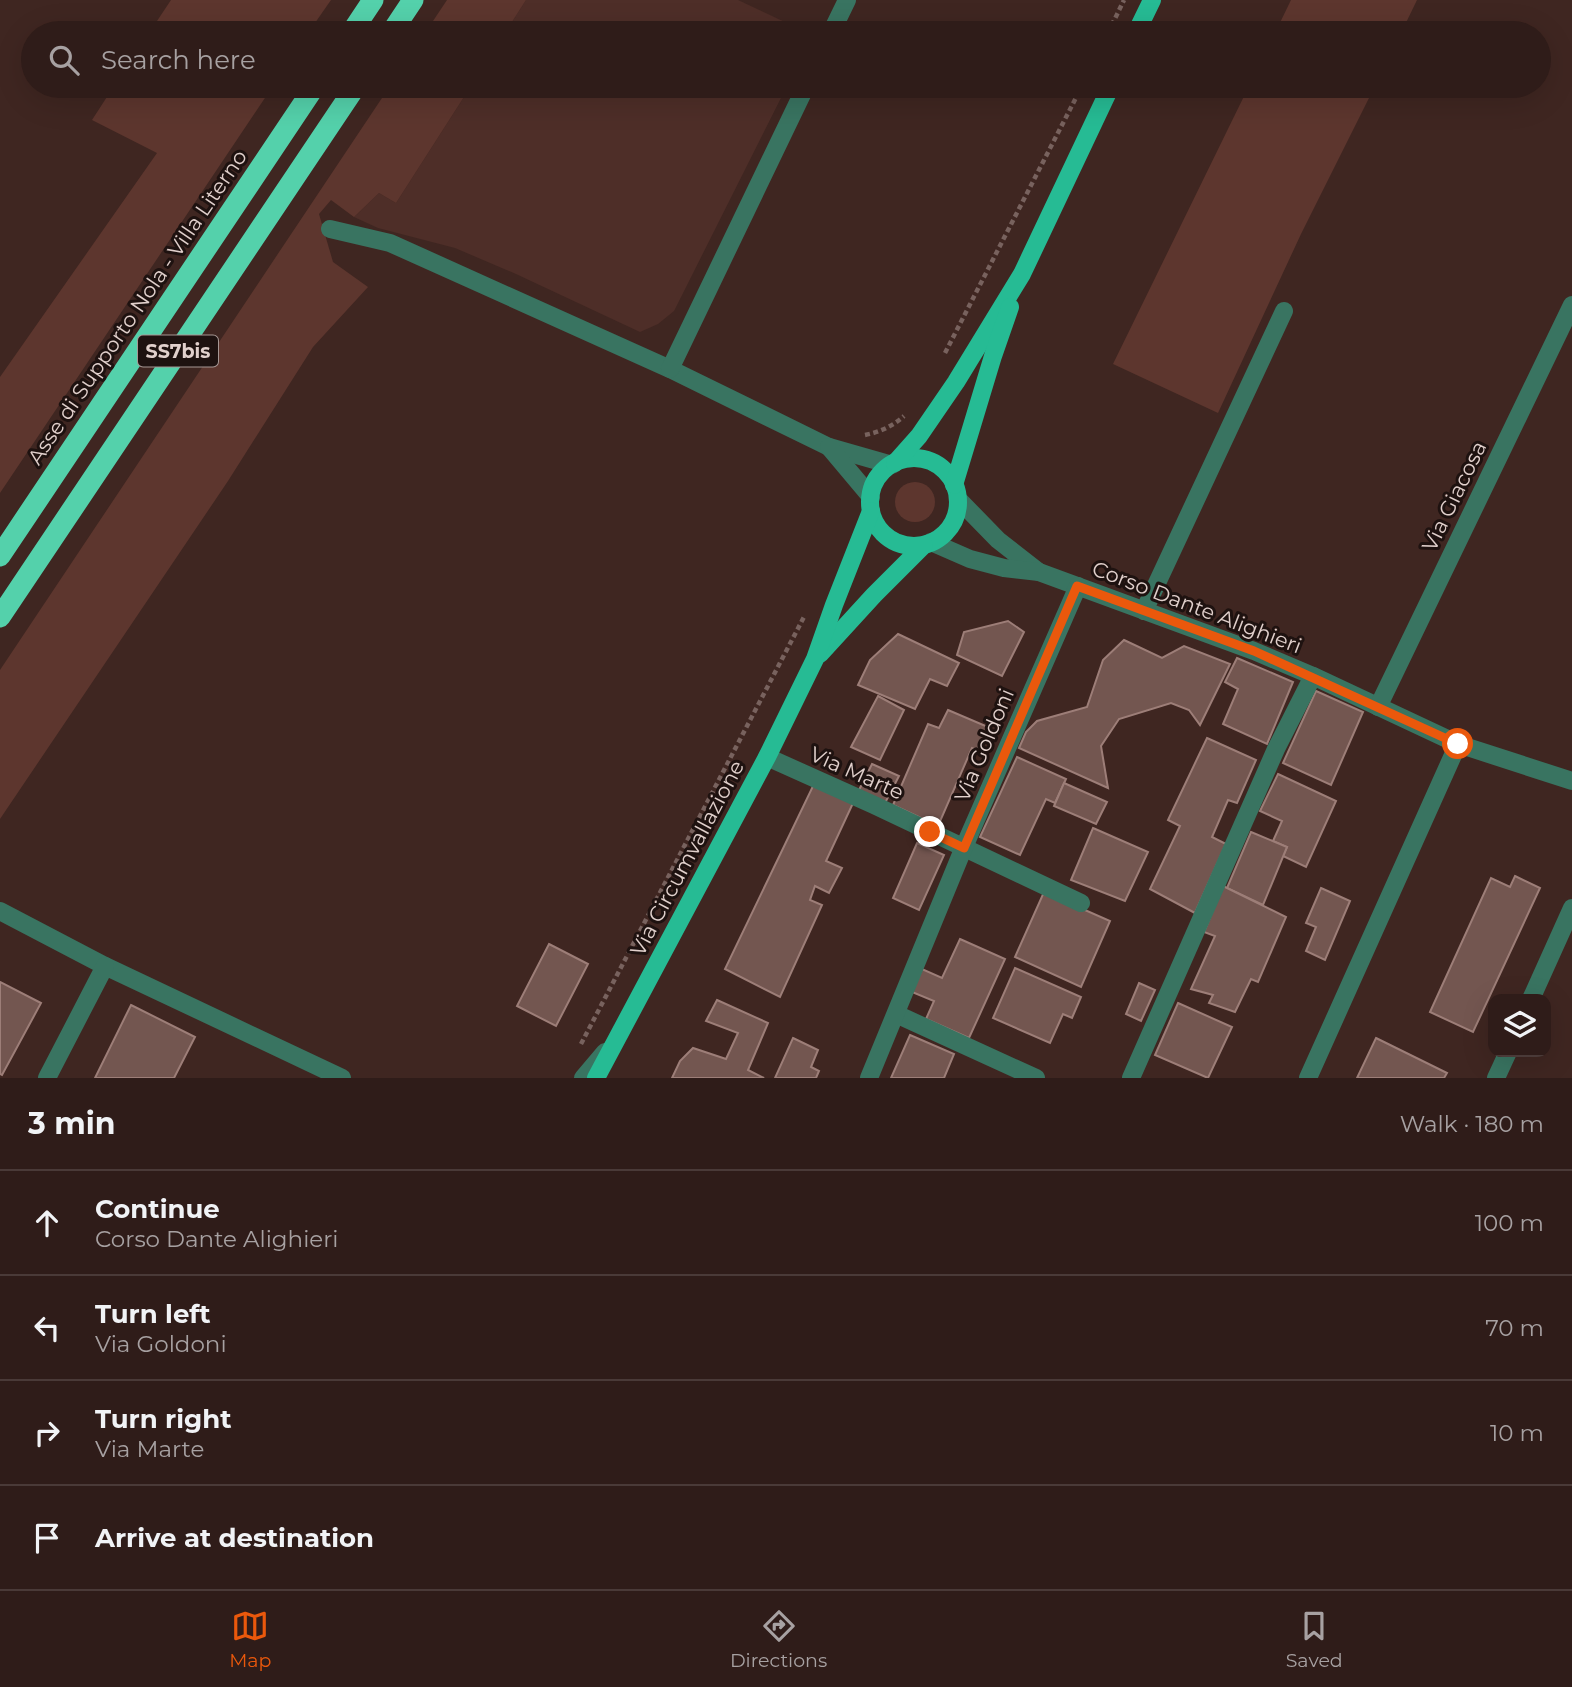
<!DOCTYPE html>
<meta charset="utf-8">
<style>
body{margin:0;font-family:Montserrat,sans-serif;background:#3b2926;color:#f1f3f6}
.controls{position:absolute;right:21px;bottom:21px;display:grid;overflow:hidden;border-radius:14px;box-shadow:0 7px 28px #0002}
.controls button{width:63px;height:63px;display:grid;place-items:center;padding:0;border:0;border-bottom:2px solid #4a3a38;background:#2f1c19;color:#f1f3f6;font:35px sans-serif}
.stop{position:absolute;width:21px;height:21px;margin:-16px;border:5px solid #ea580c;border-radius:50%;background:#fff}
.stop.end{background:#ea580c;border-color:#fff;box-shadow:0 2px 7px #0008}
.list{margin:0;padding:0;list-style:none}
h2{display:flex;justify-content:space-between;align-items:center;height:91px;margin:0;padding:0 28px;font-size:30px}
h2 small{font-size:23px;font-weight:400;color:#a7a1a2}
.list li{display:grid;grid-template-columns:46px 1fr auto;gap:21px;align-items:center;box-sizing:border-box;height:105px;padding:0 28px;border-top:2px solid #4a3a38}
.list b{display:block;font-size:26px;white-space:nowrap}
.list p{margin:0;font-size:23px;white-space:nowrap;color:#a7a1a2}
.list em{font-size:23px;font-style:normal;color:#a7a1a2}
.icon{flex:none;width:38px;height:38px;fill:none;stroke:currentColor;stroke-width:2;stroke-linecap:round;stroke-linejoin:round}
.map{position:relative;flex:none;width:1572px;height:1078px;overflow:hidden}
.search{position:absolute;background:#2f1c19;box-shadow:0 7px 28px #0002;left:21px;right:21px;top:21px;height:77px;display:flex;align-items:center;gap:18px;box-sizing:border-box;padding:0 24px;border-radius:38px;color:#a7a1a2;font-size:26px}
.sheet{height:511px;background:#2f1c19}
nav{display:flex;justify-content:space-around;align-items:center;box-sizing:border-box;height:98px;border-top:2px solid #4a3a38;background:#2f1c19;font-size:19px;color:#a7a1a2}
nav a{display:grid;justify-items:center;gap:4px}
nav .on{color:#ea580c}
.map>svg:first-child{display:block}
</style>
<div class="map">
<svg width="1572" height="1078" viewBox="0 0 1572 1078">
<rect width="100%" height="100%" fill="#3f2621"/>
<g fill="#4e2e28">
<path d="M526,0h212l70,33h-303z"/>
<path d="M471,86h316l-113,225 -16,13 -18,8 -124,-58 -61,-26 -77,-20 -24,-11 25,-24 17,10z"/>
</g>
<g fill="#5d362e">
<path d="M171,0h160l-23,33h-159z"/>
<path d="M447,0h79l-21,33h-80z"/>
<path d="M1291,0h126l-16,33h-126z"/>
<path d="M114,86h159l-273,407v-116l157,-224 -65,-33z"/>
<path d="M390,86h81l-75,117 -17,-10 -25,24 -23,-17 -12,14 14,48 35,25 -55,60 -85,134 -228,338v-149z"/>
<path d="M1249,86h126l-74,148 -83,179 -105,-49z"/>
<circle cx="915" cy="502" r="20"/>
</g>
<g fill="#735650" stroke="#9d7e78" stroke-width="2">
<path d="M1008,621l16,11 -22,44 -45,-21 7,-23z"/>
<path d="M898,634l61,29 -12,23 -17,-7 -15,30 -57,-24 12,-25z"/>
<path d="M1124,640l38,18 22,-12 46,18 -30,61 -11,-15 -18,-7 -52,16 -18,27 7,42 -89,-40 7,-16 11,-11 50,-14 16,-47z"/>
<path d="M1237,658l56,24 -26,62 -44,-20 15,-35 -13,-7z"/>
<path d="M1316,691l47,21 -32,73 -48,-22z"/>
<path d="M878,696l26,14 -24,50 -29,-13z"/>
<path d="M948,710l40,17 -11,23 -5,-2 -34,78 -45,-21 35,-81 11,4z"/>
<path d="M1207,738l49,22 -19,43 -9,-3 -16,37 14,7 -31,69 -45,-24 30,-63 -12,-6z"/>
<path d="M1017,757l49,22 -11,24 -9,-4 -26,56 -40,-18z"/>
<path d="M872,764l27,12 -14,27 -27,-11z"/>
<path d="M1278,774l58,27 -30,66 -23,-11 4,-9 -14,-6 9,-20 -22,-10z"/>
<path d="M1064,783l43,19 -11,22 -42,-18z"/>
<path d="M814,784l40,17 -28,60 16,7 -13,25 -14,-7 -5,14 12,5 -42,92 -55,-28z"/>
<path d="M1093,828l55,24 -23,49 -54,-21z"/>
<path d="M1251,832l36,15 -24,58 -36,-17z"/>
<path d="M917,843l27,12 -25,55 -26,-12z"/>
<path d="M1515,876l25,12 -67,144 -43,-20 61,-134 19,9z"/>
<path d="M1223,886l63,31 -28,65 -7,-3 -16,33 -26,-9 4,-8 -22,-6 24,-53 -11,-4z"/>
<path d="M1321,888l29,13 -25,59 -19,-9 10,-24 -10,-4z"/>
<path d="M1044,892l66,29 -29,66 -66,-30z"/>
<path d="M960,939l45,20 -36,79 -43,-19 8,-18 -22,-9 10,-23 20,9z"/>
<path d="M549,944l39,20 -32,62 -39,-20z"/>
<path d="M1015,968l66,29 -9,21 -9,-4 -13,29 -57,-25z"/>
<path d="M0,982l41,21 -39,72 -2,-1z"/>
<path d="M1139,983l16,7 -14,31 -15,-7z"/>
<path d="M717,1000l51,23 -20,47 16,8h-92l8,-17 13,-13 33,11 12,-26 -32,-12z"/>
<path d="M1178,1003l54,24 -24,51 -53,-23z"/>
<path d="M131,1005l64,32 -21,41h-79z"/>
<path d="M910,1035l44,19 -10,24h-53z"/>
<path d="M793,1038l25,12 -7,17 8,4 -3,7h-41z"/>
<path d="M1376,1038l71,35 -3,5h-87z"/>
</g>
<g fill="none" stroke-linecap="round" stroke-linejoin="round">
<g stroke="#78625e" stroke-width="4.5" stroke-dasharray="5 3.5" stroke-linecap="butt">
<path d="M1108,33l16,-33"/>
<path d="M945,353l137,-267"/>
<path d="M865,435c15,-3 28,-9 39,-19"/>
<path d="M581,1044l224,-429"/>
</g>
<g stroke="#397461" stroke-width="18">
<path d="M831,33l16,-33"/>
<path d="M330,229l60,14 280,126 159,78 63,18"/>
<path d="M670,369l136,-283"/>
<path d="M829,447l42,50"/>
<path d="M958,499l40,41 41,32"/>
<path d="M931,542l39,17 34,9 35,4 215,79 59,25 145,68 114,37"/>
<path d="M1144,611l140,-300"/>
<path d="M1378,707l194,-402"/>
<path d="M767,757l107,48 207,98"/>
<path d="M0,911l105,55 237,112"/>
<path d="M1531,999l41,-91"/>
<path d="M896,1014l140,64"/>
<path d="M47,1078l58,-112"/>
<path d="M583,1078l22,-26"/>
<path d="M869,1078l95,-231 114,-261"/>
<path d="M1131,1078l145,-329 37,-73"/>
<path d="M1308,1078l150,-334"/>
<path d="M1496,1078l12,-26"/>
</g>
<g stroke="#26bb94" stroke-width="18">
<path d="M1136,33l16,-33"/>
<circle cx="914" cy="502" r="44"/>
<path d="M895,463l24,-27 37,-54 66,-108 89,-188"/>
<path d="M954,485l39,-129 17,-49"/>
<path d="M820,654l54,-59 50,-50"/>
<path d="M596,1078l171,-321 48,-98 19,-54 37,-94"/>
</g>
<g stroke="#54d1ab" stroke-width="21">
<path d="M351,33l22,-33"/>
<path d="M391,33l22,-33"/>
<path d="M0,556l315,-470"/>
<path d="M0,617l356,-531"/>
</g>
</g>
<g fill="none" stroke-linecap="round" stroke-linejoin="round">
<path stroke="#ea580c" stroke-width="9" d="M930,832l34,16 113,-262 177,65 204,93"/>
</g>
<g text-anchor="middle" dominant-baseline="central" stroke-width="6" stroke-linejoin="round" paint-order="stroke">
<rect fill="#1e1210" stroke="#a69794" stroke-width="2" x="138" y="335.5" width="80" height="31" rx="5"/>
<g font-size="19" font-weight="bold" fill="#e1d0cc">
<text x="178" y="351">SS7bis</text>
</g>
<g font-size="21" fill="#e1d0cc" stroke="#1e1210">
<text transform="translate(137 307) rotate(-56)">Asse di Supporto Nola - Villa Literno</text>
<text transform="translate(1454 496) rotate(-64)">Via Giacosa</text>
<text transform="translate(1197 607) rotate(21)">Corso Dante Alighieri</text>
<text transform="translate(984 745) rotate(-67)">Via Goldoni</text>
<text transform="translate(857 773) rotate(24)">Via Marte</text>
<text transform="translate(687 858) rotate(-62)">Via Circumvallazione</text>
</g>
</g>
</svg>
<div class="controls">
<button><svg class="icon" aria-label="layers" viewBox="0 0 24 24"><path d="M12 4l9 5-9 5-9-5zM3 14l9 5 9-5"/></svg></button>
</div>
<div class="stop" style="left:1458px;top:744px"></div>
<div class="stop end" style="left:930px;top:832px"></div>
<div class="search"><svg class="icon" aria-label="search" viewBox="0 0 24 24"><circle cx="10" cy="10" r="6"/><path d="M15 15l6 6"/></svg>Search here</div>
</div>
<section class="sheet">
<h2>3 min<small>Walk · 180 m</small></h2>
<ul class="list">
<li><svg class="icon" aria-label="ahead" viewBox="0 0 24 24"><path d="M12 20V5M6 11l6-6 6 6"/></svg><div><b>Continue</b><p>Corso Dante Alighieri</p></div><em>100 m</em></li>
<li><svg class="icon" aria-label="left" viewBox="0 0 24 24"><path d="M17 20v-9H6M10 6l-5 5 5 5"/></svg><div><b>Turn left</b><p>Via Goldoni</p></div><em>70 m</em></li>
<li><svg class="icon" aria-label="right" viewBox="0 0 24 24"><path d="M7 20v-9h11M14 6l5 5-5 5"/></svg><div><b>Turn right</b><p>Via Marte</p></div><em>10 m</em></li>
<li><svg class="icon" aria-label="arrive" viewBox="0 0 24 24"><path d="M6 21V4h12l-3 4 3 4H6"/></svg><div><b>Arrive at destination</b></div></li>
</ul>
</section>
<nav>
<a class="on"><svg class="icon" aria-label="map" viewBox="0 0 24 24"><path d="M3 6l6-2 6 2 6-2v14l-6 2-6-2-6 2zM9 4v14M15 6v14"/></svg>Map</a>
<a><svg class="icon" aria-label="directions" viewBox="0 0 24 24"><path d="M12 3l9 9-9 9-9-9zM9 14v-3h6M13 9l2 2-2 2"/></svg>Directions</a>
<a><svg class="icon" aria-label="saved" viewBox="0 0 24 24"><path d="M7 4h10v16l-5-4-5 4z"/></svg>Saved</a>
</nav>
